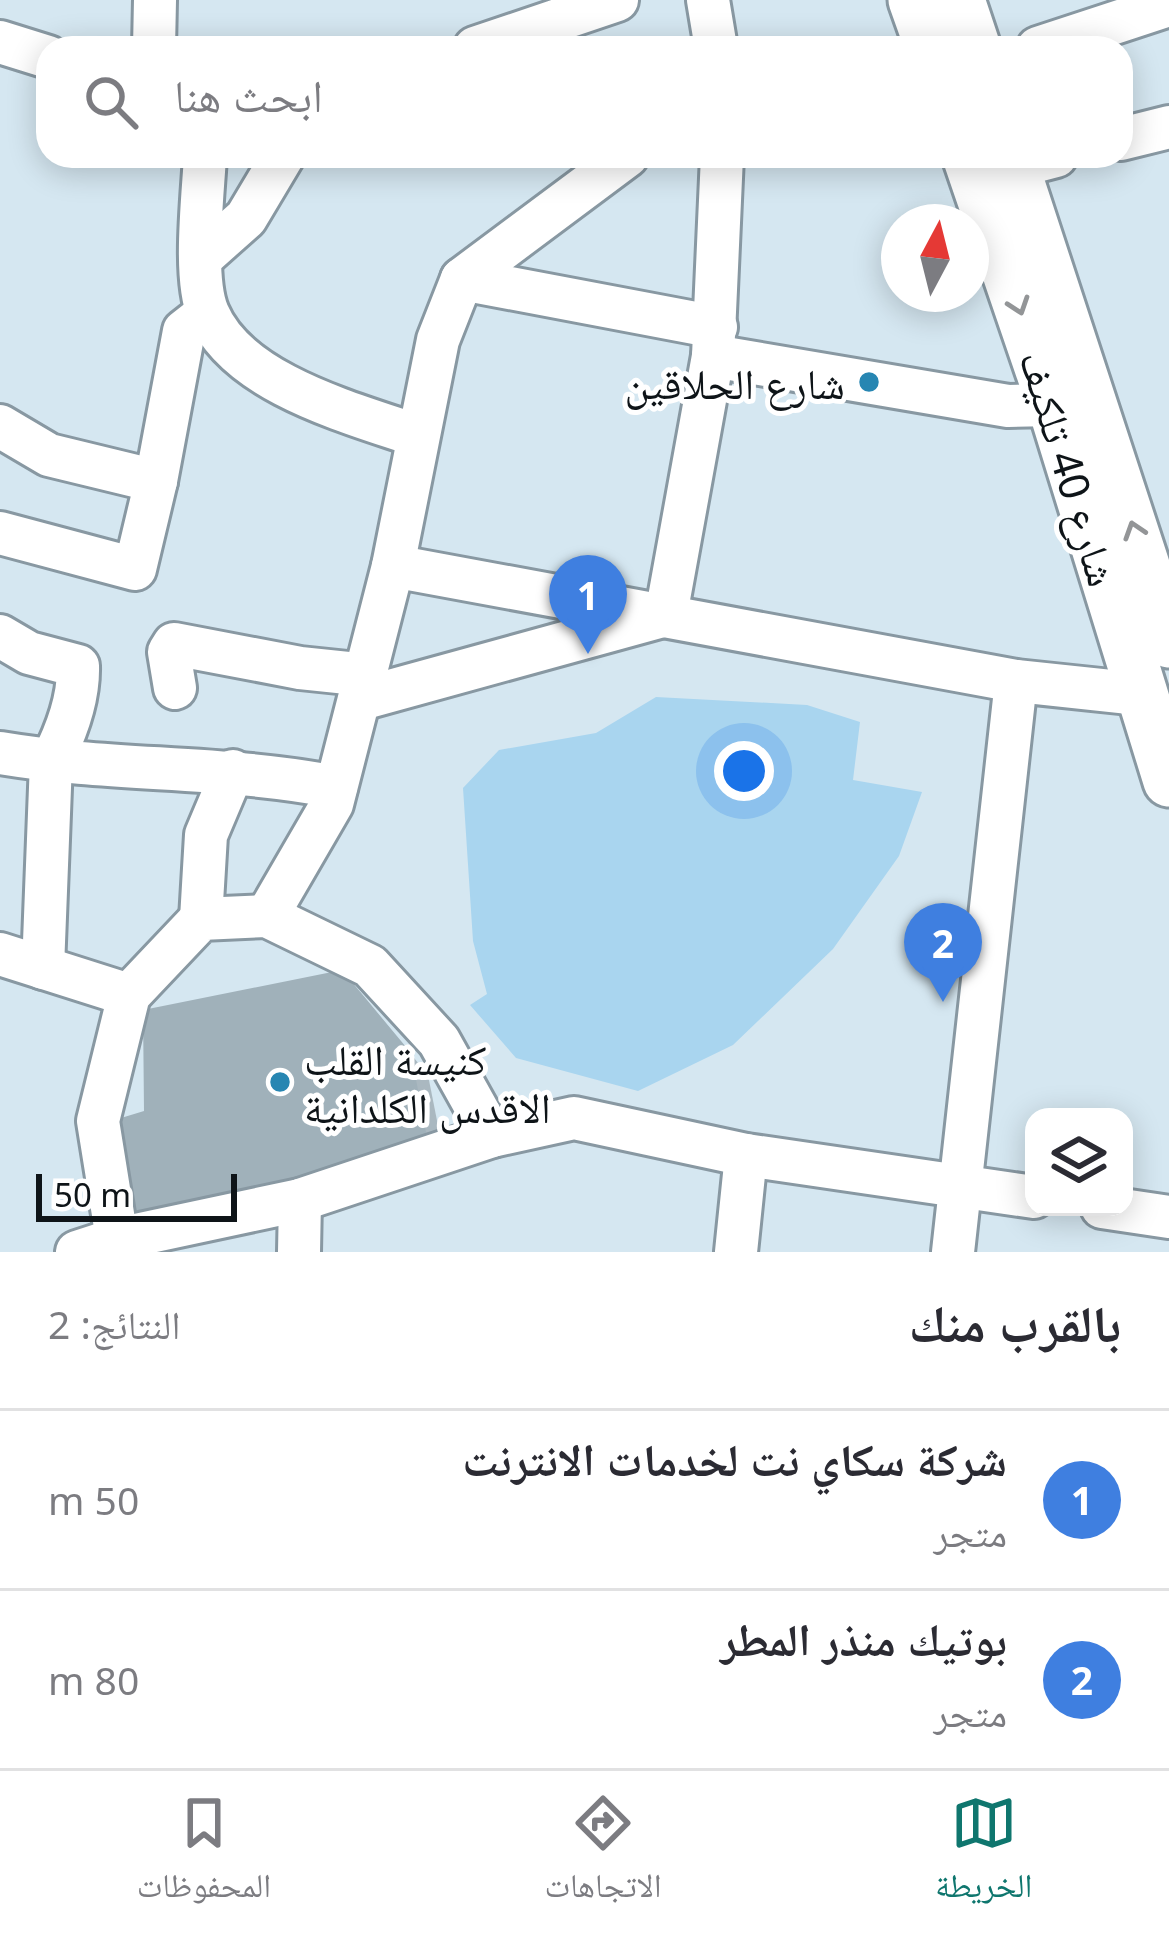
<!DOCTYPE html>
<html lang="ar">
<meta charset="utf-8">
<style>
body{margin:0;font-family:"Noto Sans","Noto Naskh Arabic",sans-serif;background:#f2f2f3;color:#2b2b33;direction:rtl}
.controls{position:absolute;right:36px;bottom:36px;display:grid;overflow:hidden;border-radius:24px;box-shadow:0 6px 30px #0003}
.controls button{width:108px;height:108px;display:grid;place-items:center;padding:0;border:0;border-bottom:3px solid #e1e1e2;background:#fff;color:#2b2b33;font:60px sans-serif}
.compass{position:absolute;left:881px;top:204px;width:108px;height:108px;border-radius:50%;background:#fff;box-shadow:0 6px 30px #0003;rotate:7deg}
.scale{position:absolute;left:36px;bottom:30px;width:201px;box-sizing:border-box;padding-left:12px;border:6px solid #0e1418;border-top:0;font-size:33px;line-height:42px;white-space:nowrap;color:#0e1418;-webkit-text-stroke:9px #fff;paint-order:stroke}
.you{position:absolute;left:744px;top:771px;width:42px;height:42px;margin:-30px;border:9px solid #fff;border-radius:50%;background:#1a73e8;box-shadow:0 0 0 18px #1a73e833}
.badge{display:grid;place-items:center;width:78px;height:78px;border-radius:50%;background:#0f766e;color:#fff;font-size:39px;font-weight:700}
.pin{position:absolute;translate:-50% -99px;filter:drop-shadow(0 3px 6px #0008)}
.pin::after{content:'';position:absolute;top:63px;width:42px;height:36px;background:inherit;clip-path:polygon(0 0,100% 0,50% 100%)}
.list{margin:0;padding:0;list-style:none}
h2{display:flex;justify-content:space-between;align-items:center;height:156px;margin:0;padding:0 48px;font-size:51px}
h2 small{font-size:39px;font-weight:400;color:#7c7c81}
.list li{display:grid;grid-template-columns:78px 1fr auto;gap:36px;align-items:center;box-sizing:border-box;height:180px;padding:0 48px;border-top:3px solid #e1e1e2}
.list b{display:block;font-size:45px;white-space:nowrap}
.list p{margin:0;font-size:39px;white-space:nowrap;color:#7c7c81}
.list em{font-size:39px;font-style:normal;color:#7c7c81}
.icon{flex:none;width:66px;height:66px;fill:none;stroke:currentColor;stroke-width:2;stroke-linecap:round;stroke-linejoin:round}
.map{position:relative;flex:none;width:1169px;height:1252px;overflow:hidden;direction:ltr}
.search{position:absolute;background:#fff;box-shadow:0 6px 30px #0003;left:36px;right:36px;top:36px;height:132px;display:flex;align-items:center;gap:30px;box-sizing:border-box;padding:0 42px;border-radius:36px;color:#7c7c81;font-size:45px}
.sheet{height:516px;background:#fff}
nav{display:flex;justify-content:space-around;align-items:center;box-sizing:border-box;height:168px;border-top:3px solid #e1e1e2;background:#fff;font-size:33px;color:#7c7c81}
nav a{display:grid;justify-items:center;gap:6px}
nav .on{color:#0f766e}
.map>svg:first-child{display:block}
</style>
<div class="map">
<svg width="1169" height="1252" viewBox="0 0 1169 1252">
<rect width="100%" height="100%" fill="#d5e7f1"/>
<path fill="#a9d5ef" d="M656,697l151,8 53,17 -7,58 69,12 -23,64 -66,93 -100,96 -95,46 -122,-33 -46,-53 17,-11 -14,-53 -10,-153 36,-38 97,-17z"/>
<path fill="#0003" d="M360,992l68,83 18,91 -297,65 -19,-18 17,-100z"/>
<path fill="#a0b1ba" d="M342,970l69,83 18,95 -202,55 -100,11 -6,-96 23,-7 -1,-101z"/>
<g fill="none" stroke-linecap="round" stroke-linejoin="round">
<g stroke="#8898a2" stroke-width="48">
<g id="minor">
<path d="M708,0l8,48"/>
<path d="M0,42l48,15"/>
<path d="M154,48l1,-48"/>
<path d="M475,48l142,-48"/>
<path d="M1038,48l131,-43"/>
<path d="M1121,139l48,-12"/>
<path d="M205,156c-2,39 -12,122 3,157 30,71 144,100 210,123"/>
<path d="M1014,167l42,-11"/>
<path d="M201,258l45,-40 37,-62"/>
<path d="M462,279l254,48"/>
<path d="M713,356l295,50 45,-1"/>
<path d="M0,426l49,29 107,26"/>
<path d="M0,533l135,36 21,-88 28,-150 23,-18"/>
<path d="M393,566l623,115 123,13"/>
<path d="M0,636l29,17 49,13c1,33 -12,67 -27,96l-8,206"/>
<path d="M175,688l-6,-36 5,-8 126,24 67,7"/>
<path d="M361,699l305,-84 47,-259 9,-200"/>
<path d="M0,753c112,19 224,12 336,34"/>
<path d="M267,916l65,-112 61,-238 45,-226 24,-61 165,-123"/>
<path d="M201,919l5,-84 27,-64"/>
<path d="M0,954l129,41"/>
<path d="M1102,1207l67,10"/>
<path d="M117,1239l-19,-118 31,-126 72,-76 66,-3 103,50 69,75 53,95"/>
<path d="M77,1252l40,-13 183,-39 192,-64 82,-18 172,37 288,42"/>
<path d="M299,1252l1,-52"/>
<path d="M736,1252l10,-97"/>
<path d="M953,1252l63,-571"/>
</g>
</g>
<g stroke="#8898a2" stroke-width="57">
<g id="major">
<path d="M914,0l17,48"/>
<path d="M959,0l16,48"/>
<path d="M968,156l85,249 116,376"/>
<path d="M1010,156l159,486"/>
</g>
</g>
<use href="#minor" stroke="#fff" stroke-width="42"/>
<use href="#major" stroke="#fff" stroke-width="51"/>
</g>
<defs><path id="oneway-chevron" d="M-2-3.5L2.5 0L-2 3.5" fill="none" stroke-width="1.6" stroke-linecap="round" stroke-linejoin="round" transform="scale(3)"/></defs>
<g stroke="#939597">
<use href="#oneway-chevron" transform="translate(1019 306) rotate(71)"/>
<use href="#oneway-chevron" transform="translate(1134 530) rotate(-108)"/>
</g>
<g fill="#2786b2" stroke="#fff" stroke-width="4.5">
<circle cx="869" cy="382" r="12"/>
<circle cx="280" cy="1082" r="12"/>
</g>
<g text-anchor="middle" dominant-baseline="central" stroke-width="10" stroke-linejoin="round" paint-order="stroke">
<g font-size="42" fill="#0e1418" stroke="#fff" text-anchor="end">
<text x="845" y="382">شارع الحلاقين</text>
<text x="304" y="1058" text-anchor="start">كنيسة القلب<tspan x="304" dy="48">الاقدس الكلدانية</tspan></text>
</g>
<g font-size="42" fill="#0e1418" stroke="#fff">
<text transform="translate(1070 468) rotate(73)">شارع 40 تلكيف</text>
</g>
</g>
</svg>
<div class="controls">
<button><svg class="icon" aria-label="layers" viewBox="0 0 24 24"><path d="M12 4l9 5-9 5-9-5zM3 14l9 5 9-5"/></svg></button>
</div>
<svg class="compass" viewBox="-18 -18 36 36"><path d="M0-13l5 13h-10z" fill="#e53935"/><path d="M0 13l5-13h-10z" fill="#7c7c81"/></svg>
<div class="scale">50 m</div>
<div class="you"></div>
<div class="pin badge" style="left:588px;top:654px;background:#3f7fe0">1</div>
<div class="pin badge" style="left:943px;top:1002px;background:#3f7fe0">2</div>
<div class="search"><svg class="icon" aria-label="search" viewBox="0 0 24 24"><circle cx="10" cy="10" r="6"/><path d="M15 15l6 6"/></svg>ابحث هنا</div>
</div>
<section class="sheet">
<h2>بالقرب منك<small>النتائج: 2</small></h2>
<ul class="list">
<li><span class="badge" style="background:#3f7fe0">1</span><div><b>شركة سكاي نت لخدمات الانترنت</b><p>متجر</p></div><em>50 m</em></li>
<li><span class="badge" style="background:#3f7fe0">2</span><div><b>بوتيك منذر المطر</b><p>متجر</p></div><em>80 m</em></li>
</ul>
</section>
<nav>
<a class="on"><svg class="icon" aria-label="map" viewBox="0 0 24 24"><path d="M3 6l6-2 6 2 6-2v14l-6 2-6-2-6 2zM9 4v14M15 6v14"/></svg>الخريطة</a>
<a><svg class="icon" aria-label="directions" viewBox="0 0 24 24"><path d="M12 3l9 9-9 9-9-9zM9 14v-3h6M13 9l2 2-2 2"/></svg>الاتجاهات</a>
<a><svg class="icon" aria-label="saved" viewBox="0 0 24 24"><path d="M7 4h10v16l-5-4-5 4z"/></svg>المحفوظات</a>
</nav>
